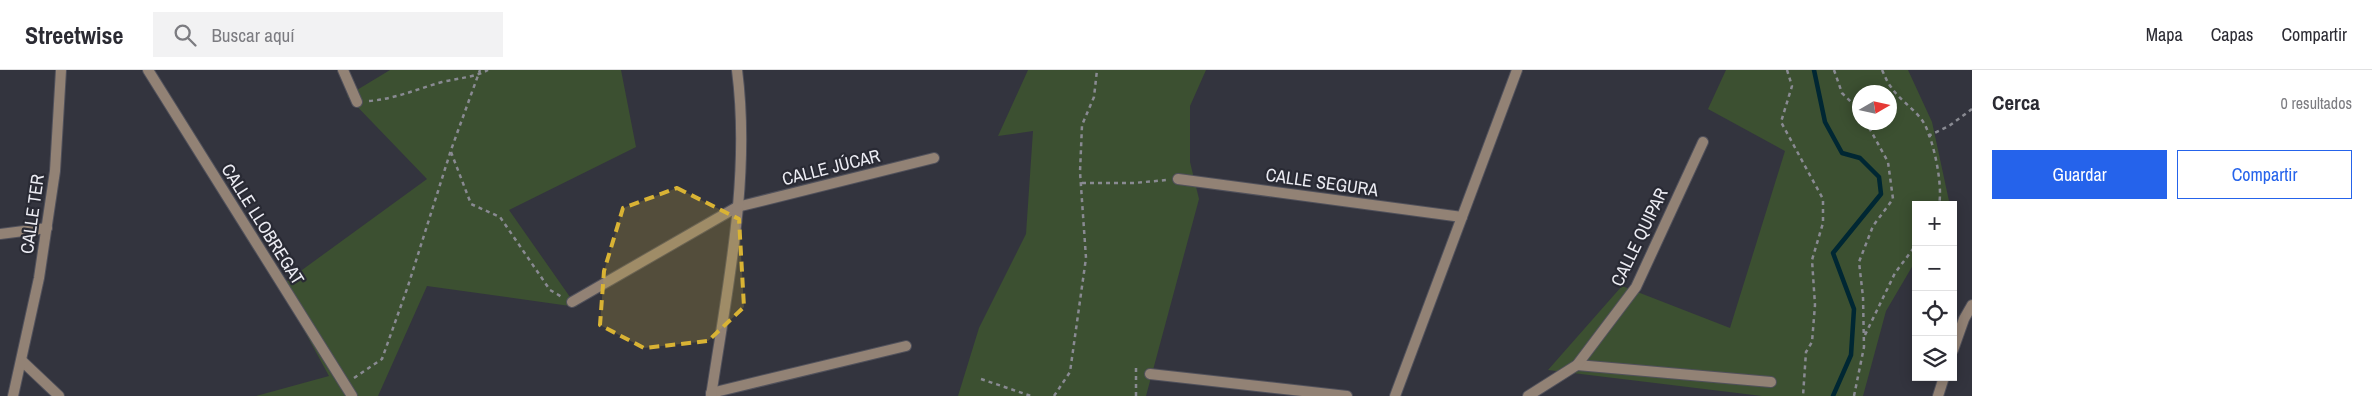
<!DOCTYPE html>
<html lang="es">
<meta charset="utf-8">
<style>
body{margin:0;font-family:"Archivo Narrow",sans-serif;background:#f2f2f3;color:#2b2b33}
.controls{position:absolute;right:15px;bottom:15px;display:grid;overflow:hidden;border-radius:0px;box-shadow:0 2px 12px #0003}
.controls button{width:45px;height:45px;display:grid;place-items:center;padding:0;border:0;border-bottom:1px solid #e1e1e2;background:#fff;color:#2b2b33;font:25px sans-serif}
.compass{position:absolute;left:1852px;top:15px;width:45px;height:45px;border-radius:50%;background:#fff;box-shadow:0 2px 12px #0003;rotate:81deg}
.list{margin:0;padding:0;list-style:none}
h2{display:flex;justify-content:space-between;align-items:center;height:65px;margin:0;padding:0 20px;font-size:21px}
h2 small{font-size:16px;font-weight:400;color:#7c7c81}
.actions{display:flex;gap:10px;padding:15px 20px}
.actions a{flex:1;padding:11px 0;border:1px solid #2563eb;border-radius:0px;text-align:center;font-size:18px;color:#2563eb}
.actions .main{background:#2563eb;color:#fff}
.icon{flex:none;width:28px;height:28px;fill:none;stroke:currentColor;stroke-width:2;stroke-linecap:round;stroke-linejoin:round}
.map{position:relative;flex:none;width:1972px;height:326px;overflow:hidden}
header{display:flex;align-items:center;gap:30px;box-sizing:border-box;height:70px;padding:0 25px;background:#fff;border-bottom:1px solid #e1e1e2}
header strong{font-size:24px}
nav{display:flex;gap:28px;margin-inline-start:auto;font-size:18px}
.search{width:350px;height:45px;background:#f2f2f3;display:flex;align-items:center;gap:12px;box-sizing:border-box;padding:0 18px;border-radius:0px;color:#7c7c81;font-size:19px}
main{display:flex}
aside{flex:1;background:#fff}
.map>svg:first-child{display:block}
</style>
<header>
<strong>Streetwise</strong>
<div class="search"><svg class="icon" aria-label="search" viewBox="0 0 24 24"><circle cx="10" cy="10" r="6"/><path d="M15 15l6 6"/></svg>Buscar aquí</div>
<nav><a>Mapa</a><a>Capas</a><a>Compartir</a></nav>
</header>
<main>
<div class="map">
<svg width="1972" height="326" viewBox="0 0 1972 326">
<rect width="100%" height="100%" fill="#33343e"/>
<g fill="#3c5031" fill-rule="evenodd">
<path d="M390,0h231l15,77 -127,63 68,97 -150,-21 -49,110h-122l73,-20 -49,-90 147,-107 -80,-83z"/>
<path d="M1028,0h178l-16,36v56l9,37 -53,197h-188l21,-68 47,-94 7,-103 -35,5z"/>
<path d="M1726,0h182l24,52 17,79 -2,4h-31v55l-30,51 -23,85h-101l-214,-26 74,-84 108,42 55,-177 -77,-42zM1860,22h30v30h-30z"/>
</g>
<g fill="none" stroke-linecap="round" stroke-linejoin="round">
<path stroke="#002733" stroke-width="4.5" d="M1814,0l11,52 17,31 18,5 19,19 2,17 -48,59 21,56 -3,46 -18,41"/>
<g stroke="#51515b" stroke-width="12">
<g id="street">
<path d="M148,0l204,326"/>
<path d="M343,0l14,32"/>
<path d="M1178,109l284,38"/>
<path d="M0,164l47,-6"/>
<path d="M572,232l165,-95 197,-49"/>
<path d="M1953,280l11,-31 8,-14"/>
<path d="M22,291l37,35"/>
<path d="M1577,295l194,17"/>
<path d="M1150,304l197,22"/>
<path d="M711,323l195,-47"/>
<path d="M13,326l26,-118 16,-107 6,-101"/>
<path d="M711,326c16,-107 40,-218 26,-326"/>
<path d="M1395,326l122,-326"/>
<path d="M1528,326l49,-31 59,-78 67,-145"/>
<path d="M1938,326l6,-19"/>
</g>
</g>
<g stroke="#898a92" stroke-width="2.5" stroke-dasharray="4 4" stroke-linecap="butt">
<path d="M1787,0l5,16 -11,36 42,77v24l-11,37 3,45 -3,37 -6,10 -3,44"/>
<path d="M1834,0l8,23 18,18"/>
<path d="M1882,0c3,6 5,12 9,17 9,14 26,23 34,38 9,18 18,60 14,80"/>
<path d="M369,31c26,-2 48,-12 73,-19 16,-4 31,-4 46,-12"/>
<path d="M1928,66l21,-10 23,-17"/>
<path d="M451,82l20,52 29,13 50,73 12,7"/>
<path d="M1082,113h52l32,-3"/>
<path d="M1865,265l30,-62 21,-28"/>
<path d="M354,308l28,-19 26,-73 43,-136 29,-80"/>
<path d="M981,309l50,17"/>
<path d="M1054,326l16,-24 16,-114 -6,-86 2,-47 12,-28 3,-27"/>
<path d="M1136,326v-28l3,1"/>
<path d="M1854,326l10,-49 -1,-50 -4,-35 14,-36 20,-27 -5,-37 -22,-40"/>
</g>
<use href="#street" stroke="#928275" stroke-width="10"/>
</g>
<path fill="#d9b334" fill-opacity="0.2" stroke="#d9b334" stroke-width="4" stroke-dasharray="10 6" stroke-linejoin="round" d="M677,118l62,31 5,88 -36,34 -64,7 -44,-23 4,-54 19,-63z"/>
<g text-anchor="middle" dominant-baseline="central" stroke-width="4.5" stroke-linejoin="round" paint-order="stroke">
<g font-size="18" fill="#ececf3" stroke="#292a34">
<text transform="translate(831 97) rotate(-14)">CALLE JÚCAR</text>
<text transform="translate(1322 112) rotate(8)">CALLE SEGURA</text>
<text transform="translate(32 144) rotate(-82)">CALLE TER</text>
<text transform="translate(263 154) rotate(58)">CALLE LLOBREGAT</text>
<text transform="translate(1639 167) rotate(-64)">CALLE QUIPAR</text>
</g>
</g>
</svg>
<div class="controls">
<button>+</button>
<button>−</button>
<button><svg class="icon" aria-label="locate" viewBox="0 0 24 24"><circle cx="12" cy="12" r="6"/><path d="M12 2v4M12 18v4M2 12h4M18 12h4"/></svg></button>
<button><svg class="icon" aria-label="layers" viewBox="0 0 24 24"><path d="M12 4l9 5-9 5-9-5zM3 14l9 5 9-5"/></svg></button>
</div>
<svg class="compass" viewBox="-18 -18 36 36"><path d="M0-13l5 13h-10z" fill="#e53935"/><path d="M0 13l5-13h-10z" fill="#7c7c81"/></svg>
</div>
<aside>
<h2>Cerca<small>0 resultados</small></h2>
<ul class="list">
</ul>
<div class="actions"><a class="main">Guardar</a><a>Compartir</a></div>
</aside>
</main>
